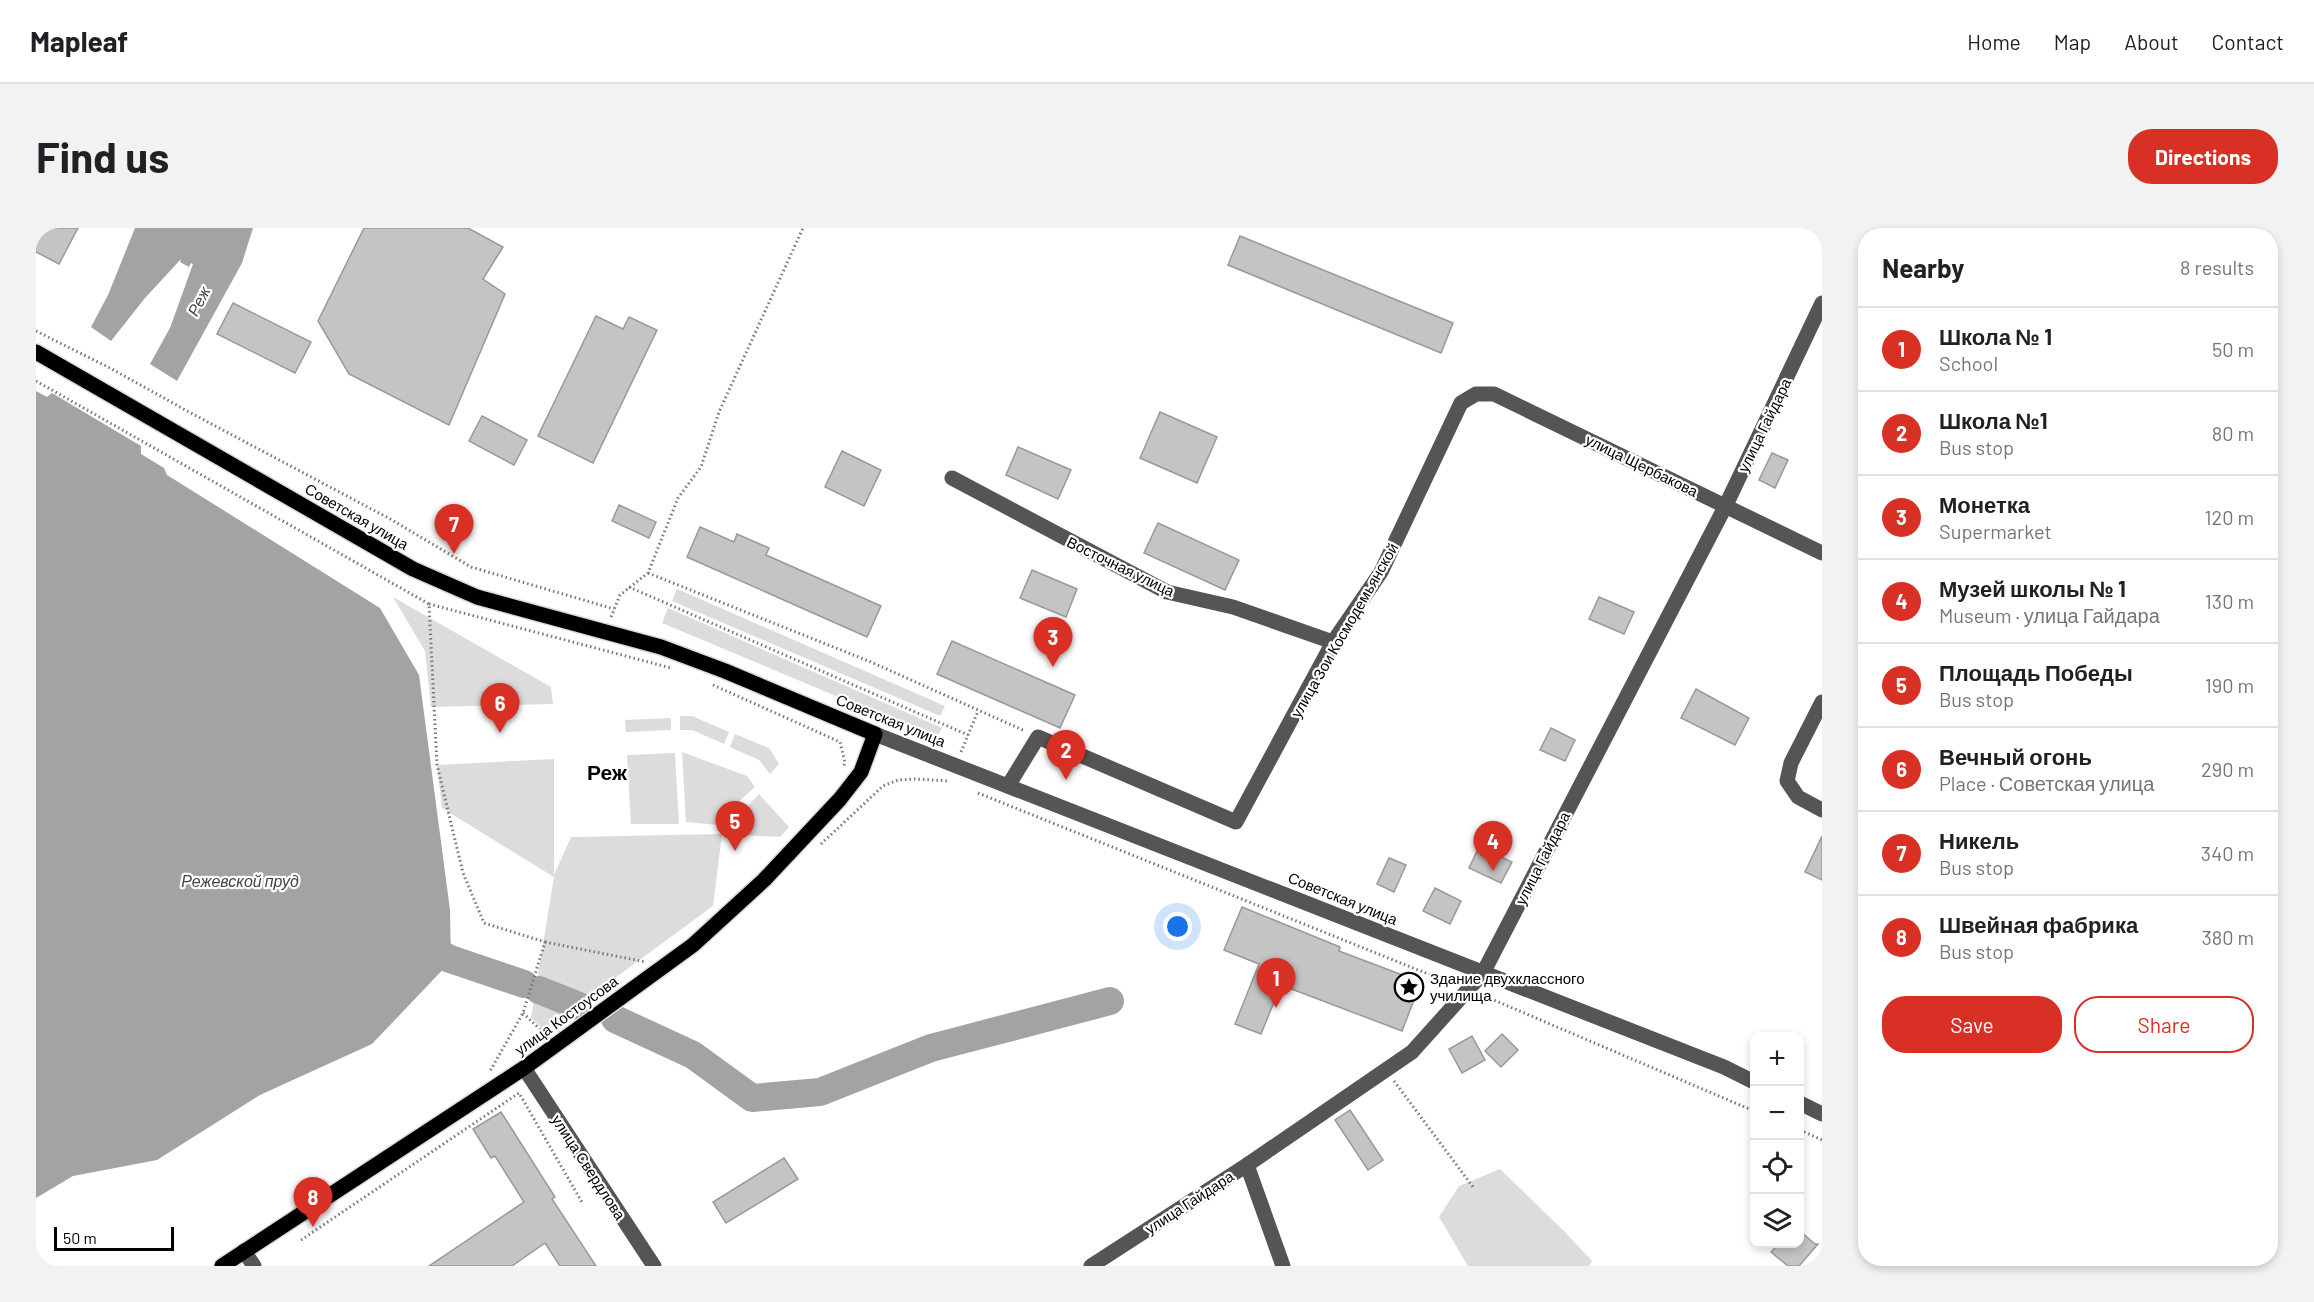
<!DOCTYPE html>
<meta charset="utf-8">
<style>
body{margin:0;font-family:Barlow,sans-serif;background:#f2f2f2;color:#202124}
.controls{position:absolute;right:18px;bottom:18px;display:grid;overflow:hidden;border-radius:12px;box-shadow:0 3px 9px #0003}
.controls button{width:54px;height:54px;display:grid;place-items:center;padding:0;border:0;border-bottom:2px solid #e0e0e0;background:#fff;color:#202124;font:30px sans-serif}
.scale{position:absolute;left:18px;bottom:15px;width:120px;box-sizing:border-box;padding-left:6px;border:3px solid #000;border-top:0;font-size:16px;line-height:21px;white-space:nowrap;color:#000;-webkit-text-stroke:4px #fff;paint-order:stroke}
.you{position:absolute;left:1142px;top:699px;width:21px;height:21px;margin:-15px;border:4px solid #fff;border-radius:50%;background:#1a73e8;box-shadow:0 0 0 9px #1a73e833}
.badge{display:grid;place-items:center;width:39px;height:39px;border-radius:50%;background:#d93025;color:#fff;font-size:20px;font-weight:700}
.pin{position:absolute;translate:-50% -50px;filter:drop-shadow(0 2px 3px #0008)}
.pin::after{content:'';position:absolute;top:32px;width:21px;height:18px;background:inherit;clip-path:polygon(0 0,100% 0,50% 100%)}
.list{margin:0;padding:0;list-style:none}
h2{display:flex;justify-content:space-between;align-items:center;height:78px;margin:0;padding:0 24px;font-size:26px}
h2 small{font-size:20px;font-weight:400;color:#757577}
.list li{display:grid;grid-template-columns:39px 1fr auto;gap:18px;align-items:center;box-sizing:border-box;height:84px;padding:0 24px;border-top:2px solid #e0e0e0}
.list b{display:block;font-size:22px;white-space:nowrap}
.list p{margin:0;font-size:20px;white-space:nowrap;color:#757577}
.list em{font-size:20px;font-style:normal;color:#757577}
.actions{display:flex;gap:12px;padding:18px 24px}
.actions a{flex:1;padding:14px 0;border:2px solid #d93025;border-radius:24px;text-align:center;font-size:21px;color:#d93025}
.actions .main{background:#d93025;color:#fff}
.icon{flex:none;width:33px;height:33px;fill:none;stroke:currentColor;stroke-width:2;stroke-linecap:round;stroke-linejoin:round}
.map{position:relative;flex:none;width:1786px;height:1038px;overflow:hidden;border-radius:24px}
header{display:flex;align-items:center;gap:36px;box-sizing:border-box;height:84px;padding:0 30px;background:#fff;border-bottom:2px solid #e0e0e0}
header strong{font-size:28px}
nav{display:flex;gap:33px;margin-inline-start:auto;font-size:21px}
.intro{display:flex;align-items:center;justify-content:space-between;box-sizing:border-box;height:144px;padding:0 36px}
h1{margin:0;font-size:42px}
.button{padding:15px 27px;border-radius:24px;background:#d93025;color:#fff;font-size:21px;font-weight:700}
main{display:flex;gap:36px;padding:0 36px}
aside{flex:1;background:#fff;border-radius:24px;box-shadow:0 3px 9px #0003}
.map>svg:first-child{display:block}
</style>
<header>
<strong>Mapleaf</strong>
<nav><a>Home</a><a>Map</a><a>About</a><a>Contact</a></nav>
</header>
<div class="intro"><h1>Find us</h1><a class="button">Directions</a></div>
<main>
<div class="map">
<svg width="1786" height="1038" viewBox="0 0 1786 1038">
<rect width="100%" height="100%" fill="#fff"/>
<g fill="#dcdcdc">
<path d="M641,361l268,117 -5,10 -268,-115z"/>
<path d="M357,369l158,90 2,17 -122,3 -6,-56z"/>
<path d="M632,380l274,120 -6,10 -274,-115z"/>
<path d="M644,488h12l37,16 -5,12 -32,-14h-12z"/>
<path d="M635,490v12l-45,2 -1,-12z"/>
<path d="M699,506l34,14 10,16 -9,10 -11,-14 -29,-13z"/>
<path d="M646,524l65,24 8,11 -34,30 -3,8 -32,-3z"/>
<path d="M639,525l4,71h-48l-4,-69z"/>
<path d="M518,531v116l17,-38 151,-3 37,-40 30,33 -9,10 -58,-3 -9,72 -169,124 -13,-12 23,-141 -112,-69 -5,-43z"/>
<path d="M1464,941l66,64 26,28 -3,5h-121l-29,-49 20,-31z"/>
</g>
<g fill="#a3a3a3">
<path d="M99,0h118l-11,35 -65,118 -27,-17 20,-36 23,-64 -2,-1 -2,4 -9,-5 1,-3 -36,39 -34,43 -20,-14 17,-32z"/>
<path d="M0,163l11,6 5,-4 89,53v8l23,14 3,7 213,133 39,67 31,235 1,51 -79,83 -112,51 -103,65 -84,16 -37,22z"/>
</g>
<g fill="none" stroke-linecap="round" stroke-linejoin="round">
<g stroke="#a3a3a3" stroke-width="28">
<path d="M381,714l33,17 74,25"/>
<path d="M503,762l40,16"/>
<path d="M579,791l78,36 59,43 68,-6 111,-44 179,-47"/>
</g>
</g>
<g fill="#c4c4c4" stroke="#999" stroke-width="1.5">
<path d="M0,0h42l-19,36 -23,-12z"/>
<path d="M328,0h104l35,19 -20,32 22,15 -56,131 -100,-51 -31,-53z"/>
<path d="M1204,8l213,87 -12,30 -213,-88z"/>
<path d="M197,75l78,39 -16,31 -78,-39z"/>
<path d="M560,88l27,13 6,-12 28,13 -64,133 -55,-27z"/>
<path d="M1124,184l57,25 -20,46 -57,-25z"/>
<path d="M446,188l45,24 -13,25 -45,-24z"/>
<path d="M982,219l53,23 -13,29 -52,-24z"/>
<path d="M806,223l39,19 -17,36 -39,-19z"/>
<path d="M1736,225l16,7 -13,28 -16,-8z"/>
<path d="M583,277l37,17 -7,16 -37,-17z"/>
<path d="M1122,295l81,37 -14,30 -81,-37z"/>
<path d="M664,299l34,15 3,-8 32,14 -3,7 115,51 -14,31 -180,-80z"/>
<path d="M996,342l45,19 -11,28 -46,-19z"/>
<path d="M1563,369l35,15 -10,22 -35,-15z"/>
<path d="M916,413l123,54 -15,33 -123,-54z"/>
<path d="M1660,461l53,29 -14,27 -54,-27z"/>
<path d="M1515,500l24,12 -10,21 -25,-11z"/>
<path d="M1786,608v44l-17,-8z"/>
<path d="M1443,619l33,15 -11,21 -32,-15z"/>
<path d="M1353,630l17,7 -12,27 -17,-8z"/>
<path d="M1399,660l26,13 -11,23 -27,-13z"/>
<path d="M1206,679l98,40 -1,4 82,31 -19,49 -121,-46 -20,49 -26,-10 24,-60 -35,-14z"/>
<path d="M1466,806l16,16 -17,17 -16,-16z"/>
<path d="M1436,808l13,24 -23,13 -13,-24z"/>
<path d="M1314,882l33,50 -15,10 -33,-50z"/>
<path d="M465,884l54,85 -3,2 44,67h-36l-15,-23 -33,23h-83l95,-64 -29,-46 -4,2 -18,-29z"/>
<path d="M748,930l14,21 -72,44 -13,-21z"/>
<path d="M1764,1003l15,13h3l-19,22h-11l-17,-14 8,-8h21z"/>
</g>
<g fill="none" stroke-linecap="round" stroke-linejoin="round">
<g stroke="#dbdbdb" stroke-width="18">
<path id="major" d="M0,124l377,217 64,28 184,50 64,24 150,63 -14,38 -21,27 -76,81 -71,65 -169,123 -302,198"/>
</g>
<g stroke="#777" stroke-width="3" stroke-dasharray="1.5 3" stroke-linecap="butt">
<path d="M0,103l74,37 79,44 203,108 79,47 143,42"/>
<path d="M0,153l393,223 8,161 26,108 21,50 61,19 -22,71 -34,60"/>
<path d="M612,345l223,89 154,69"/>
<path d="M593,359l339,148"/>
<path d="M393,376l242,64"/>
<path d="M575,389l9,-22 28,-22 30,-75 23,-31 18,-55 84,-184"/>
<path d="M677,457l127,57 5,21 -2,5"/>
<path d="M925,524l17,-41"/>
<path d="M942,565l475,191"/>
<path d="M785,616l62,-58 15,-6 16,-1 35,2"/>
<path d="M509,714l101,20"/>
<path d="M1446,767l272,116"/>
<path d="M487,785l23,22"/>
<path d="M1358,853l79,106"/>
<path d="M1764,902l22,10"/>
<path d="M265,1012l218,-147 64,111"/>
</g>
<g stroke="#555" stroke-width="15">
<path d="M916,250l215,114 66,15 100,35"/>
<path d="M1786,474l-31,61 -4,18 11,16 24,13"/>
<path d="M839,506l849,333 30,15"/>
<path d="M972,558l30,-49 198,85 97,-180 48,-70 80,-169 15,-9h18l328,159"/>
<path d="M488,840l130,198"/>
<path d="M1764,875l22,11"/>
<path d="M1211,937l36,101"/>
<path d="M208,1023l10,15"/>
<path d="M1055,1038l156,-101 165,-113 71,-79 243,-468 96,-202"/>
</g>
<use href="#major" stroke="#000" stroke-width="15"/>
</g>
<defs>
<g id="sight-ring" transform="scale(1.5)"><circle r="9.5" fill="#fff" stroke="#000" stroke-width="1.5"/><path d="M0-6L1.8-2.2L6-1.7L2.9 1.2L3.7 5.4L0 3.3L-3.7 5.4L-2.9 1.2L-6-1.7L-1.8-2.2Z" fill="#000"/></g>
</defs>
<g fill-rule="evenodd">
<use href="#sight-ring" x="1373" y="759"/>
</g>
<g text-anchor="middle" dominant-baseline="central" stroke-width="4.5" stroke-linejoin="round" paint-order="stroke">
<g font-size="15" fill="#000" stroke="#fff">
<text transform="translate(1728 197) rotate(-64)">улица Гайдара</text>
<text transform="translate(1606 237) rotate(26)">улица Щербакова</text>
<text transform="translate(321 288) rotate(30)">Советская улица</text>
<text transform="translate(1085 338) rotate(26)">Восточная улица</text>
<text transform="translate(1308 402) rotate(-60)">улица Зои Космодемьянской</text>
<text transform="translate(855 492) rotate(22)">Советская улица</text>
<text transform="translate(1506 630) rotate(-63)">улица Гайдара</text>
<text transform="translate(1307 670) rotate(22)">Советская улица</text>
<text transform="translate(530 787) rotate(-36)">улица Костоусова</text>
<text transform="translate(553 939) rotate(57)">улица Свердлова</text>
<text transform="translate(1153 974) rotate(-33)">улица Гайдара</text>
</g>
<g font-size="15" fill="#000" stroke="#fff" text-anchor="start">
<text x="1394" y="750">Здание двухклассного<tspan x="1394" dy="17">училища</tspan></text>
</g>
<g font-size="16" font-style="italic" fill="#444" stroke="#fff">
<text transform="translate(162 73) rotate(-63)">Реж</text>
<text x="204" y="652">Режевской пруд</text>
</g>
<g font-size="21" font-weight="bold" fill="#000" stroke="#fff">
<text x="571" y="543">Реж</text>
</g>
</g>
</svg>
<div class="controls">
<button>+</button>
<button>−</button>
<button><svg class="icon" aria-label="locate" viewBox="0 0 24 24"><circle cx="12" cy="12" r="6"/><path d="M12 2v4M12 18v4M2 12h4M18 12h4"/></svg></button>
<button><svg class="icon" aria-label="layers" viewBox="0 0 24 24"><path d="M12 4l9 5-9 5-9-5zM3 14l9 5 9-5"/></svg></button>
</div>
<div class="scale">50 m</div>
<div class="you"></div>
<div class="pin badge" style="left:1240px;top:780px">1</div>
<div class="pin badge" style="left:1030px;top:552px">2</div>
<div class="pin badge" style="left:1017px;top:439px">3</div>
<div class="pin badge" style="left:1457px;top:643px">4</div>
<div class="pin badge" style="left:699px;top:623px">5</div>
<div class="pin badge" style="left:464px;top:505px">6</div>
<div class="pin badge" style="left:418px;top:326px">7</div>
<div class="pin badge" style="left:277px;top:999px">8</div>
</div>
<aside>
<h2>Nearby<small>8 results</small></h2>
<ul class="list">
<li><span class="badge">1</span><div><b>Школа № 1</b><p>School</p></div><em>50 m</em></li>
<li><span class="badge">2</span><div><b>Школа №1</b><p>Bus stop</p></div><em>80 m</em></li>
<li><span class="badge">3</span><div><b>Монетка</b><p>Supermarket</p></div><em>120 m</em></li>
<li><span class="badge">4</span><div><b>Музей школы № 1</b><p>Museum · улица Гайдара</p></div><em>130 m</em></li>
<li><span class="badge">5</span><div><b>Площадь Победы</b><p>Bus stop</p></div><em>190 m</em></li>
<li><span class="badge">6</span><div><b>Вечный огонь</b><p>Place · Советская улица</p></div><em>290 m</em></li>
<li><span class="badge">7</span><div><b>Никель</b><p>Bus stop</p></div><em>340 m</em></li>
<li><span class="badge">8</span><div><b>Швейная фабрика</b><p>Bus stop</p></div><em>380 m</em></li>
</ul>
<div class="actions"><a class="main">Save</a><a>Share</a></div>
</aside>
</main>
